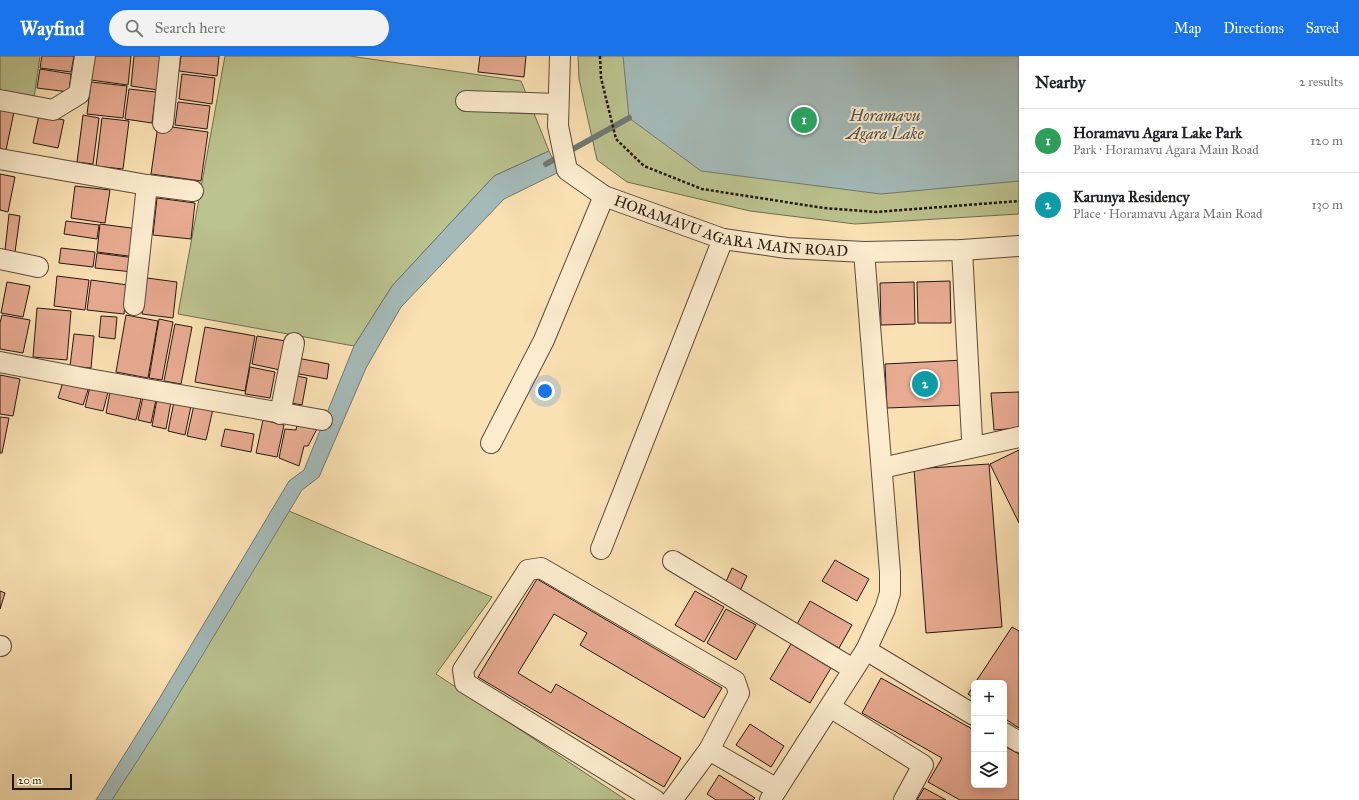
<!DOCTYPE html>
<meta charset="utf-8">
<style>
body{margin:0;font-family:"IM FELL Great Primer",serif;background:#f2f2f2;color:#202124}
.controls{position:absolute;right:12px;bottom:12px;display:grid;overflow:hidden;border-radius:6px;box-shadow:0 2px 10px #0003}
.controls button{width:36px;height:36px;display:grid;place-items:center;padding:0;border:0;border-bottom:1px solid #e0e0e0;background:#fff;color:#202124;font:20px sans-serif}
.scale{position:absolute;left:12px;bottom:10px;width:60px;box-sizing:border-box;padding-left:4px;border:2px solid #241811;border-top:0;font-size:11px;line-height:14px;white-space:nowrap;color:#241811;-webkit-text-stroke:3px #fcecce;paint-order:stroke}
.you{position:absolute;left:545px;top:335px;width:14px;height:14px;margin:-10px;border:3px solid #fff;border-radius:50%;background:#1a73e8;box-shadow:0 0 0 6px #1a73e833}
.badge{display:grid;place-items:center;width:26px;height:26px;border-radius:50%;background:#1a73e8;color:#fff;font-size:13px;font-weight:700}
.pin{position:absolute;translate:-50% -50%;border:2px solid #fff;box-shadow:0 1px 4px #0006}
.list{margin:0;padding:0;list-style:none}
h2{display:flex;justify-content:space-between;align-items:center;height:52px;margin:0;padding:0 16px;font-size:17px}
h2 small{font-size:13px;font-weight:400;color:#757577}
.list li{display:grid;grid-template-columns:26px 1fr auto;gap:12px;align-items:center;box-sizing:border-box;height:64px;padding:0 16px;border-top:1px solid #e0e0e0}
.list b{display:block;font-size:15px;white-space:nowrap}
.list p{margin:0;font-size:13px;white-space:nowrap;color:#757577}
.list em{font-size:13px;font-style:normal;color:#757577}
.icon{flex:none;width:22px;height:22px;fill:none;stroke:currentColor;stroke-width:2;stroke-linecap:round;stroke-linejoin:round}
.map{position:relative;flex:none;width:1019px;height:744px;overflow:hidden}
header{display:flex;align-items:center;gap:24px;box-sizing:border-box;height:56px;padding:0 20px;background:#1a73e8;color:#fff}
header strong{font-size:19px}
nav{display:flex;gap:22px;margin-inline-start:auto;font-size:14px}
.search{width:280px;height:36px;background:#f2f2f2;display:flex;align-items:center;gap:10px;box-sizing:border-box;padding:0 14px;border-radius:22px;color:#757577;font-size:15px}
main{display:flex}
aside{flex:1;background:#fff}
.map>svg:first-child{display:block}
</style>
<header>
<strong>Wayfind</strong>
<div class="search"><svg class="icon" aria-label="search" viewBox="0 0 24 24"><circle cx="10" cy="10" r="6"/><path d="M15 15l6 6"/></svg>Search here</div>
<nav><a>Map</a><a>Directions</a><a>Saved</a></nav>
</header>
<main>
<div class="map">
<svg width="1019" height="744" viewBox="0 0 1019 744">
<rect width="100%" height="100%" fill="#fae1b3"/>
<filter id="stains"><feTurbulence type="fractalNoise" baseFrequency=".005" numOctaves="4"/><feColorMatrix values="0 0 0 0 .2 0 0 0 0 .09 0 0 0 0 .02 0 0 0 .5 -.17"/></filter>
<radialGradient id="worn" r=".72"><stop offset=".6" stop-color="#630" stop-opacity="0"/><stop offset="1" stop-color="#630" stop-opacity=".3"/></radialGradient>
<g fill="#bbc38f" stroke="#706e50">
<path d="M0,0h40l-6,42 -34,-5z"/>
<path d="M225,0h125l171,25 28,70 -55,25 -102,110 -38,60 -176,-32z"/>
<path d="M578,0h441v158l-164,10 -105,-13 -123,-29 -30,-22 -18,-81z"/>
<path d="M289,455l203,86 -56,77 190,126h-515z"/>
</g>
<g fill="#a4bab8" stroke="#717975">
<path d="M623,0h396v125l-138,13 -180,-23 -72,-53z"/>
<path d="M549,95l10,21 -55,27 -103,108 -35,61 -47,109 -17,13 -143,237 -47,73h-16l63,-101 130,-218 15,-11 50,-124 38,-60 102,-110z"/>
</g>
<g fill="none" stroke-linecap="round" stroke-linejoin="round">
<path stroke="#717975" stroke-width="6" d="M546,108l83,-46"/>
</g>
<g fill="#e8ab92" stroke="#241811">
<path d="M42,0h32l-3,16 -31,-4z"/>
<path d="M95,0h36l-3,29 -37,-5z"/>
<path d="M134,0h28l-4,34 -27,-4z"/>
<path d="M181,0h38l-2,20 -38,-5z"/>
<path d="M480,0h46l-2,21 -46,-5z"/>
<path d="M40,13l31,5 -2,18 -32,-4z"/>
<path d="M182,18l33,4 -3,26 -33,-5z"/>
<path d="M91,26l36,4 -4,32 -36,-4z"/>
<path d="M129,33l27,3 -4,31 -27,-4z"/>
<path d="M178,46l32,4 -3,23 -32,-4z"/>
<path d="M0,53l14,3 -8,38 -6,-1z"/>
<path d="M39,59l25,5 -6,28 -25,-5z"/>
<path d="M83,59l16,3 -6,46 -16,-2z"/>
<path d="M102,62l27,3 -6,48 -27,-3z"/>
<path d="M158,69l50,7 -7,49 -50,-7z"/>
<path d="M0,118l15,3 -7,35 -8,-2z"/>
<path d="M75,130l35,4 -5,33 -34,-5z"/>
<path d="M157,142l38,5 -4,36 -38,-4z"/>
<path d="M9,158l11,2 -5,36 -10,-2z"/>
<path d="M66,165l33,4 -2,14 -33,-5z"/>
<path d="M100,168l39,5 -3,28 -39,-5z"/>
<path d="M61,192l34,4 -2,15 -34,-4z"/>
<path d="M97,197l38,5 -2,14 -38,-4z"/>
<path d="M57,220l32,4 -4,30 -31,-4z"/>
<path d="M147,222l30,4 -4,36 -31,-4z"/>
<path d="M91,224l37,5 -4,29 -37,-4z"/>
<path d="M950,225l1,42h-33l-1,-41z"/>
<path d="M7,226l23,4 -7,31 -22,-4z"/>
<path d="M914,226l1,42 -34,1 -1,-42z"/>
<path d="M37,252l34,3 -4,49 -34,-3z"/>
<path d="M2,259l28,5 -7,33 -23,-4v-26z"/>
<path d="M126,259l32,6 -10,57 -32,-6z"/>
<path d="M101,260l16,1 -2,22 -16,-2z"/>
<path d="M159,263l14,3 -11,58 -13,-2z"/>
<path d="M175,268l17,3 -11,57 -17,-3z"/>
<path d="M205,271l50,9 -10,55 -50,-9z"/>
<path d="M74,278l20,2 -3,32 -21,-2z"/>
<path d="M257,280l34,6 -6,29 -33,-7z"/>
<path d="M297,302l32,6 -2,15 -33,-6z"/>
<path d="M964,304l2,45 -79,3 -2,-44z"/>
<path d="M250,311l25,5 -5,26 -25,-4z"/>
<path d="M0,319l20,4 -7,37 -13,-2z"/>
<path d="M291,319l16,3 -5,27 -16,-3z"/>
<path d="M63,326l26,5 -6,18 -25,-7z"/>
<path d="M90,331l18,5 -5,19 -18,-4z"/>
<path d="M110,336l31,7 -5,21 -30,-7z"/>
<path d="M1019,336v36l-25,2 -3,-37z"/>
<path d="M143,341l13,3 -5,23 -13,-3z"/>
<path d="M157,343l14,3 -5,27 -14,-3z"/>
<path d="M174,346l17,4 -6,29 -17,-4z"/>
<path d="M194,349l19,4 -7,31 -19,-4z"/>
<path d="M0,361l9,1 -7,35h-2z"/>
<path d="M263,364l21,5 -7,32 -21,-4z"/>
<path d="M297,369l20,4 -9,17h-4l-5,20 -20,-8 6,-29 11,1z"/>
<path d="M225,373l29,5 -3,18 -30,-6z"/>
<path d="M1019,394v73l-29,-59z"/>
<path d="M989,408l13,163 -76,6 -12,-164z"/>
<path d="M835,504l34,19 -12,22 -35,-20z"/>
<path d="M732,512l15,8 -8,17 -15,-7z"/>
<path d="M537,523l185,109 -18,30 -124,-73 7,-12 -33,-19 -36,59 33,20 5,-9 125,74 -17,29 -186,-110z"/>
<path d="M0,535l5,2 -5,16z"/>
<path d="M695,535l29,16 -20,35 -29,-17z"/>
<path d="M810,545l42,24 -13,23 -42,-24z"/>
<path d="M726,553l30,16 -20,35 -29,-17z"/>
<path d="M1012,571l7,4v97l-15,-10v-35h-29z"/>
<path d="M791,588l40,24 -21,35 -40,-24z"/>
<path d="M881,622l93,52v55h30v-39l15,8v46h-59l-32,-18 14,-24 -80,-45z"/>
<path d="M974,629v14l-6,-5z"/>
<path d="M750,668l34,22 -13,21 -35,-22z"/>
<path d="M719,719l36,23 -2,2h-37l-9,-6z"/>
<path d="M924,732l22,12h-29z"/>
</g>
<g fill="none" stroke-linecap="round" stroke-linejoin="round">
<g stroke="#5a4a3a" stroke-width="22">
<g id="minor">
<path id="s1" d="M560,0l-2,70 9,44 37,26 119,43 64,9 77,4 98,-2 57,-4"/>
<path d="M0,44l53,10 26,-16 6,-38"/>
<path d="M466,45l92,3"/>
<path d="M163,67l7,-67"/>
<path d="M0,103l147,26 46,6"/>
<path d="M962,194l10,189"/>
<path d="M0,203l38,8"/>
<path d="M134,249l13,-120"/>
<path d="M0,306l83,16 239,42"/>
<path d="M280,358l14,-71"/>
<path d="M491,387l53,-103 60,-144"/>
<path d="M882,412l137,-31"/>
<path d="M601,493l122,-310"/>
<path d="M673,505l180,108"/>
<path d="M0,590h1"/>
<path d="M866,594l108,65"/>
<path d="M830,651l93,58 -19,35"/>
<path d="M1004,677l15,9"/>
<path d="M709,694l68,39"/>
<path d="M655,744l-190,-117 -2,-13 65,-100 13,-2 194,113 4,12 -30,57 -37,50"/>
<path d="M770,744l96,-150 19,-41 5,-16v-21l-26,-320"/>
</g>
</g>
<path stroke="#241811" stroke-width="2.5" stroke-dasharray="3 2" stroke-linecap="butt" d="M600,0l1,22 15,61 28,27 58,23 122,19 52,4 143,-11"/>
<use href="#minor" stroke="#fcecce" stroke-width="20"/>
</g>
<g text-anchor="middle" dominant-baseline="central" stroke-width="4" stroke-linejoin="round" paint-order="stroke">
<g font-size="15" fill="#241811" stroke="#fcecce">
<text stroke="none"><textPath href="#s1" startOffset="292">HORAMAVU AGARA MAIN ROAD</textPath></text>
</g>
<g font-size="16" font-style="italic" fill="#51514b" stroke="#fcecce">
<text x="885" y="59">Horamavu<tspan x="885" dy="18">Agara Lake</tspan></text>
</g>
</g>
<rect width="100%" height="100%" filter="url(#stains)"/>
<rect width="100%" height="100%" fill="url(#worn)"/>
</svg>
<div class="controls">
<button>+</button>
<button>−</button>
<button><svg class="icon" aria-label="layers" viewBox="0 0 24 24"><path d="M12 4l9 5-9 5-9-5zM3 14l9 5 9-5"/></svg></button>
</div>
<div class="scale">20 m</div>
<div class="you"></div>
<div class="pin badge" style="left:804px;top:64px;background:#2e9e5b">1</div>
<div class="pin badge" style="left:925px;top:328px;background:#0f9aa8">2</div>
</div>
<aside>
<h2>Nearby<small>2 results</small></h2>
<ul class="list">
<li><span class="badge" style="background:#2e9e5b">1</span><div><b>Horamavu Agara Lake Park</b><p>Park · Horamavu Agara Main Road</p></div><em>120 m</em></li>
<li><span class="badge" style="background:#0f9aa8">2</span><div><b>Karunya Residency</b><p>Place · Horamavu Agara Main Road</p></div><em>130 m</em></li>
</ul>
</aside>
</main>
